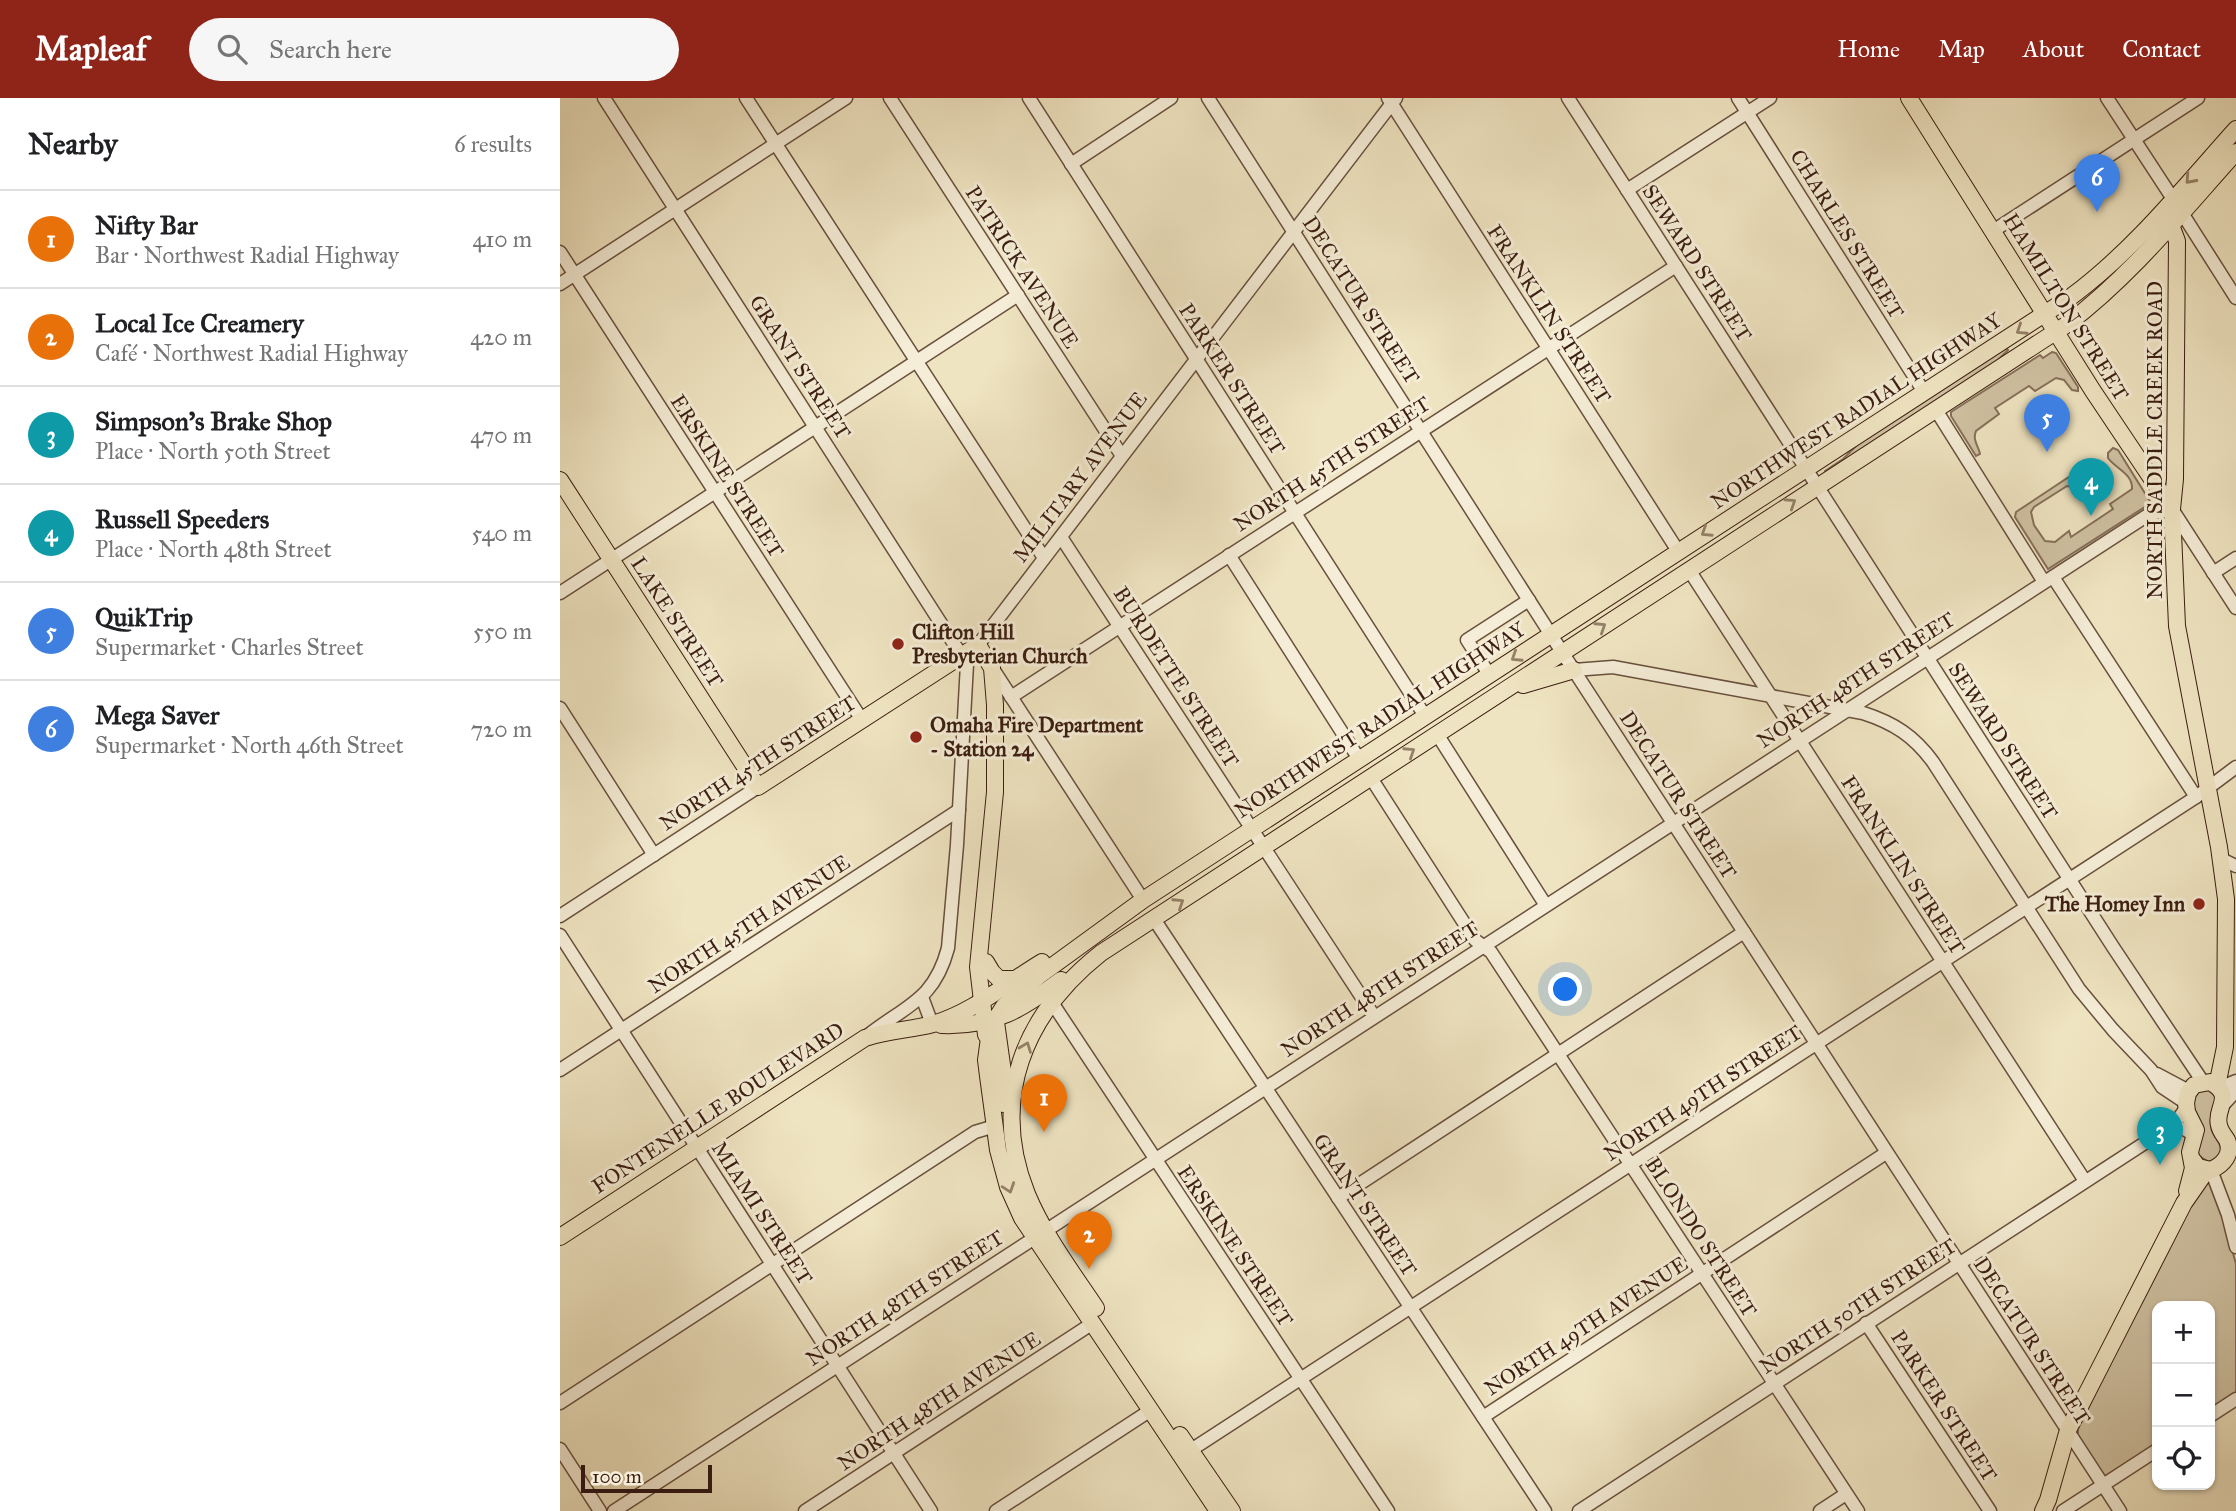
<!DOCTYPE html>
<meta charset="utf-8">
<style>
body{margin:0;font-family:"IM FELL Great Primer",serif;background:#f6f6f6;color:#202124}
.controls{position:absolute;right:21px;bottom:21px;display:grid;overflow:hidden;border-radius:14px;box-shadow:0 2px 5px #0004}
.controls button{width:63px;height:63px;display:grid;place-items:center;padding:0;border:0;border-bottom:2px solid #e0e0e0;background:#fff;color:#202124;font:35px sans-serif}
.scale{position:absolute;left:21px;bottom:18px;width:131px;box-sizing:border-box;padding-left:7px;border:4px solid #3b1e11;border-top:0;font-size:19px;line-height:24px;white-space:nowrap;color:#3b1e11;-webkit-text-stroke:5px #f5edd7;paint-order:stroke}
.you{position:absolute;left:1006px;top:892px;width:24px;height:24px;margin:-18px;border:5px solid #fff;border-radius:50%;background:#1a73e8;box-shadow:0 0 0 10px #1a73e833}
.badge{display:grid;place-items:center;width:46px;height:46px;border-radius:50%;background:#8f2418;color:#fff;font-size:23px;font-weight:700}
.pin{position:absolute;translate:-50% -58px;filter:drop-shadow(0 2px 4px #0008)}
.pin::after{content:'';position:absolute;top:37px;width:24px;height:21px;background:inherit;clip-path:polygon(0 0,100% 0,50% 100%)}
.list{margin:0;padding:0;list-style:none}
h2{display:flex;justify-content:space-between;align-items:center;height:91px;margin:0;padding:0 28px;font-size:30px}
h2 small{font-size:23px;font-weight:400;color:#757577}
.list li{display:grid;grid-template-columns:46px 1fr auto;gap:21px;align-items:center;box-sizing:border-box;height:98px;padding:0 28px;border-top:2px solid #e0e0e0}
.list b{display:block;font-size:26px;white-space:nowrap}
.list p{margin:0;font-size:23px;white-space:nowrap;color:#757577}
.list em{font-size:23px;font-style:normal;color:#757577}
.icon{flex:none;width:38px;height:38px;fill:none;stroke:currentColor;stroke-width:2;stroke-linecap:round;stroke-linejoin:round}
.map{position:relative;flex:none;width:1676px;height:1413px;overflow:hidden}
header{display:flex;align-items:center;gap:42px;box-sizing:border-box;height:98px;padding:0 35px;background:#8f2418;color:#fff}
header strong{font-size:33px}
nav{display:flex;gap:38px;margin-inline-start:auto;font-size:24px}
.search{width:490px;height:63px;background:#f6f6f6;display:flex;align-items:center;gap:18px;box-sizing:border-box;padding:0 24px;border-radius:38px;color:#757577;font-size:26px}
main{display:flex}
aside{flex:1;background:#fff}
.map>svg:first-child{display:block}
</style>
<header>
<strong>Mapleaf</strong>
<div class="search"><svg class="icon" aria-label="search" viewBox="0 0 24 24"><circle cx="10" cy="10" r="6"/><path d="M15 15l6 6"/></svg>Search here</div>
<nav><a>Home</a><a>Map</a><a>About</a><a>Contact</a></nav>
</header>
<main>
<aside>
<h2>Nearby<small>6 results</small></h2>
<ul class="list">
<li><span class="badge" style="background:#e8710a">1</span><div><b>Nifty Bar</b><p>Bar · Northwest Radial Highway</p></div><em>410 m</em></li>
<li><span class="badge" style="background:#e8710a">2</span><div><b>Local Ice Creamery</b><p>Café · Northwest Radial Highway</p></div><em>420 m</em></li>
<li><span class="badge" style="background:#0f9aa8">3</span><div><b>Simpson's Brake Shop</b><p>Place · North 50th Street</p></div><em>470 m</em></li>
<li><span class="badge" style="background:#0f9aa8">4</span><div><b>Russell Speeders</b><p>Place · North 48th Street</p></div><em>540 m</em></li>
<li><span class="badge" style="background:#3f7fe0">5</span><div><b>QuikTrip</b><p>Supermarket · Charles Street</p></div><em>550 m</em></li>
<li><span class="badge" style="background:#3f7fe0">6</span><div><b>Mega Saver</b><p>Supermarket · North 46th Street</p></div><em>720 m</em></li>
</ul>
</aside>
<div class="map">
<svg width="1676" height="1413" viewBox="0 0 1676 1413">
<rect width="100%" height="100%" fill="#efe4c1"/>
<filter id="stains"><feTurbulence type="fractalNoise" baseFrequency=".00286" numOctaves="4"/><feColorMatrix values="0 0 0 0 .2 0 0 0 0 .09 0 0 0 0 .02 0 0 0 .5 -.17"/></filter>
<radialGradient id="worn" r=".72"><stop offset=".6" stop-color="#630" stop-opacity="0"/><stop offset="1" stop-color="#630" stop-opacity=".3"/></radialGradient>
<g fill="#d0c2a3" stroke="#86705a" stroke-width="2">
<path d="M1446,250l2,2 -15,15 -167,108 -1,-2 18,-12 16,-16z"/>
<path d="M1492,254l4,1 22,34v4l-6,-1 -8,-10 -8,-2 -21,13 -6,-5 -34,22 4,6 -23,17c-4,9 3,16 4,23l-4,2 -25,-40v-4l89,-57 3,3z"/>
<path d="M1553,350l5,2 33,53 -103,66 -33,-52 1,-5 71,-47 6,-1 5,5 -3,7 -6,-5 -8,5 3,7 -9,5 -8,-2 -33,21 -3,5 3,13 11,16 10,1 14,-11 2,6 42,-28 -3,-5 22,-15c1,-15 -16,-20 -24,-31v-5z"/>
<path d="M1648,990l8,9c-2,9 -7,21 -5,30 2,12 12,15 10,28l-12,7 -10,-6 -2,-8 6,-21 -10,-21 3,-15z"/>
<path d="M1652,1080l24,86v130l-26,17v-105h-53v139l-53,34 -26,-40v-10l120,-245z"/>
</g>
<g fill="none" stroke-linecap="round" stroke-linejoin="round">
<g stroke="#68503d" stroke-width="15">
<g id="minor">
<path d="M44,0l363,566 -10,181 -9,103c-14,53 -42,57 -81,88"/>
<path d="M186,0l298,460"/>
<path d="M330,0l232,358"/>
<path d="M469,0l396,618"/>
<path d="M648,0l354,554 558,859"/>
<path d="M828,0l290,453"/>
<path d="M1008,0l545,849 90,135"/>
<path d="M1178,0l186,294"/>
<path d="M1547,0l66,101"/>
<path d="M511,66l100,-66"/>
<path d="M1067,92l143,-92"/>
<path d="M1622,115l54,85"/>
<path d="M1433,133l205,-133"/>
<path d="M0,154l302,468"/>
<path d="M0,186l286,-186"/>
<path d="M1376,312l108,172"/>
<path d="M501,439l313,479"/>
<path d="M669,457l130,204"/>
<path d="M1129,472l396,611"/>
<path d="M1653,475l23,-15"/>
<path d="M1493,479l143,220"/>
<path d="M0,495l458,-298"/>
<path d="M418,547l418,-547"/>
<path d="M433,571l150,231"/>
<path d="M1014,572l39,-3 250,46c31,10 51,23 70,49l146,227 34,41 38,40 11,17 24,16"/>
<path d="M929,576l-22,-34 62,-40"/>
<path d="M451,599l665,-431"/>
<path d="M0,610l94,147"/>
<path d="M877,636l108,170"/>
<path d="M811,680l104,162 16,12 367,559"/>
<path d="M1661,761l15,7"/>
<path d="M0,818l198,-129"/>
<path d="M594,821l391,592"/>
<path d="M0,837l371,576"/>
<path d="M362,899l10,27"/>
<path d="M491,903l337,510"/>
<path d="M0,972l399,-260"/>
<path d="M1597,976l32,17"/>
<path d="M1659,990l17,-7"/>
<path d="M1664,1006l12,-13"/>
<path d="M1604,1034c12,-5 23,-6 30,6"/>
<path d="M1651,1072l17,45 8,32"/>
<path d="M778,1100l406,-266"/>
<path d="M1306,1225l124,188"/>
<path d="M0,1305l415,-271 20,-6"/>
<path d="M1650,1318l26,-17"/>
<path d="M923,1319l403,-264"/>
<path d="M0,1351l40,62"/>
<path d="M631,1352l1005,-653 40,-30"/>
<path d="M54,1413l1534,-996 24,-6 64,99"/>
<path d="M245,1413l288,-188"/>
<path d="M436,1413l155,-101"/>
<path d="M1019,1413l578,-376 22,-17 7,-10"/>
<path d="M1260,1413l26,-17"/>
<path d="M1503,1413l94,-61"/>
</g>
</g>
<g stroke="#3b1e11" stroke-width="18">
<g id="major">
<path d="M1349,0l184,293 79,118"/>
<path d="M1611,127l6,16 -2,238 -3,30 5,117 42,221 7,52 -1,148 -8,39"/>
<path d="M0,382l198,307 220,-142 14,23 3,37v87l-17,175 8,68"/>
<path d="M963,587l51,-15"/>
<path d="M426,864l6,10 7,7h16"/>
<path d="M436,924l7,50v32"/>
<path d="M381,927c54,2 79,-15 120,-45"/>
<path d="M1627,1093l6,-23 -3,-16 6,-22 -9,-18 -1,-9 2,-10 6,-8 16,-3c26,14 4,26 9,43 1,6 5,10 8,15 6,14 -4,25 -16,30l-13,-3 -6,-8"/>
<path d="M0,1139l305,-199c22,-8 46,-8 68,-14 40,-12 74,-41 109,-62"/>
<path d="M536,1210c-24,-36 -52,-73 -69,-114 -38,-95 -3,-180 74,-241l965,-628c65,-49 116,-113 170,-173"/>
<path d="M620,1337l52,76"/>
<path d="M658,1413l-196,-293 -14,-31 -10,-37 -10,-74 -2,-16 3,-22 6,-18 9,-14 36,-31 103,-75 929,-604c63,-47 112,-109 164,-167"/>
<path d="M1483,1413l5,-11 20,-70 116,-227 23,-33"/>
</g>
</g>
<use href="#minor" stroke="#f5edd7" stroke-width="12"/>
<use href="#major" stroke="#efe4c1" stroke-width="16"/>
</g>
<defs><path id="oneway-chevron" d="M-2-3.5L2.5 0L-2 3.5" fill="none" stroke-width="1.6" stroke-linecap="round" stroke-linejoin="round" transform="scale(1.75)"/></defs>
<g stroke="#958169">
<use href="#oneway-chevron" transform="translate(1630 81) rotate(132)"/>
<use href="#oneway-chevron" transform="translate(1461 232) rotate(147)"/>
<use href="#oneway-chevron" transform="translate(1231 405) rotate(-33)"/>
<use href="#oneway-chevron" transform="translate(1146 434) rotate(147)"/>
<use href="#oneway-chevron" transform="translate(1041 529) rotate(-33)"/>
<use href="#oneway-chevron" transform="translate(956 559) rotate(147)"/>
<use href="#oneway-chevron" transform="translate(850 654) rotate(-33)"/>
<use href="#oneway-chevron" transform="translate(619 805) rotate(-33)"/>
<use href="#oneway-chevron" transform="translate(466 949) rotate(-69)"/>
<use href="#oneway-chevron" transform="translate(449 1090) rotate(71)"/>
</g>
<g fill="#8f2418" stroke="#f5edd7" stroke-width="2.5">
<circle cx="338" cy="546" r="7"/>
<circle cx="356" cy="639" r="7"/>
<circle cx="1639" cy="806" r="7"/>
</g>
<g text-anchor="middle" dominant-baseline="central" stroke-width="6" stroke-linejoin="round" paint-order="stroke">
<g font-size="21" fill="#3b1e11" stroke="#f5edd7">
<text transform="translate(1287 136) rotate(58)">CHARLES STREET</text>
<text transform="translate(1137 165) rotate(57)">SEWARD STREET</text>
<text transform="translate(462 169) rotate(57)">PATRICK AVENUE</text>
<text transform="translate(801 202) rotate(57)">DECATUR STREET</text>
<text transform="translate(1506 209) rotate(58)">HAMILTON STREET</text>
<text transform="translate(989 216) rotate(57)">FRANKLIN STREET</text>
<text transform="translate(240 269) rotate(57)">GRANT STREET</text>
<text transform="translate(672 281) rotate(57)">PARKER STREET</text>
<text transform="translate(1296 313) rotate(-33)">NORTHWEST RADIAL HIGHWAY</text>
<text transform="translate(1595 342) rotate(-90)">NORTH SADDLE CREEK ROAD</text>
<text transform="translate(772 366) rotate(-33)">NORTH 45TH STREET</text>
<text transform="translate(167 378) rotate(57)">ERSKINE STREET</text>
<text transform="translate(520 379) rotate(-53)">MILITARY AVENUE</text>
<text transform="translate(117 524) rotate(57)">LAKE STREET</text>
<text transform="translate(616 579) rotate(57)">BURDETTE STREET</text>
<text transform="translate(1296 582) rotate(-33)">NORTH 48TH STREET</text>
<text transform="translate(820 622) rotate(-33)">NORTHWEST RADIAL HIGHWAY</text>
<text transform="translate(1443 643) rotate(57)">SEWARD STREET</text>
<text transform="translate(198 665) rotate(-33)">NORTH 45TH STREET</text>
<text transform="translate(1118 697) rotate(57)">DECATUR STREET</text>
<text transform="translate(1343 767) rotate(57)">FRANKLIN STREET</text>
<text transform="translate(189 826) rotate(-33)">NORTH 45TH AVENUE</text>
<text transform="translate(820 891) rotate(-33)">NORTH 48TH STREET</text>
<text transform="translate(1143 995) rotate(-33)">NORTH 49TH STREET</text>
<text transform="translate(158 1010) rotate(-33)">FONTENELLE BOULEVARD</text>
<text transform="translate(805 1107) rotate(56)">GRANT STREET</text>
<text transform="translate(202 1115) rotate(57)">MIAMI STREET</text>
<text transform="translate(1141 1139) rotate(57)">BLONDO STREET</text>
<text transform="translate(675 1148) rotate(56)">ERSKINE STREET</text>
<text transform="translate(345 1200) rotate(-33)">NORTH 48TH STREET</text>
<text transform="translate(1298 1208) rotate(-33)">NORTH 50TH STREET</text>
<text transform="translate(1026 1228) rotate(-33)">NORTH 49TH AVENUE</text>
<text transform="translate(1472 1243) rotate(57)">DECATUR STREET</text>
<text transform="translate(379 1303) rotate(-33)">NORTH 48TH AVENUE</text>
<text transform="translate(1384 1308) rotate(57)">PARKER STREET</text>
</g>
<g font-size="21" font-weight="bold" fill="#3b1e11" stroke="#f5edd7" text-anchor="start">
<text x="352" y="534">Clifton Hill<tspan x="352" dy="24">Presbyterian Church</tspan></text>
<text x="370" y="627">Omaha Fire Department<tspan x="370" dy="24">- Station 24</tspan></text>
<text x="1625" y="806" text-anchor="end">The Homey Inn</text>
</g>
</g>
<rect width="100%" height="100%" filter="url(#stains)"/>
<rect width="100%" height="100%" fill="url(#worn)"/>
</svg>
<div class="controls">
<button>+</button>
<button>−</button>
<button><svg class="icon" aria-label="locate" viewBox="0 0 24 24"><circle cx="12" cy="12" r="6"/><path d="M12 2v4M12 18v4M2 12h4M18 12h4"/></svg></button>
</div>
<div class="scale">100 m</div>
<div class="you"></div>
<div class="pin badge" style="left:484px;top:1034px;background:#e8710a">1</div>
<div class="pin badge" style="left:529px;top:1171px;background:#e8710a">2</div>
<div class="pin badge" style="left:1600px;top:1067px;background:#0f9aa8">3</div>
<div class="pin badge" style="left:1531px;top:418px;background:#0f9aa8">4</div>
<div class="pin badge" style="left:1487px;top:354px;background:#3f7fe0">5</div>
<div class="pin badge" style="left:1537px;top:114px;background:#3f7fe0">6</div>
</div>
</main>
